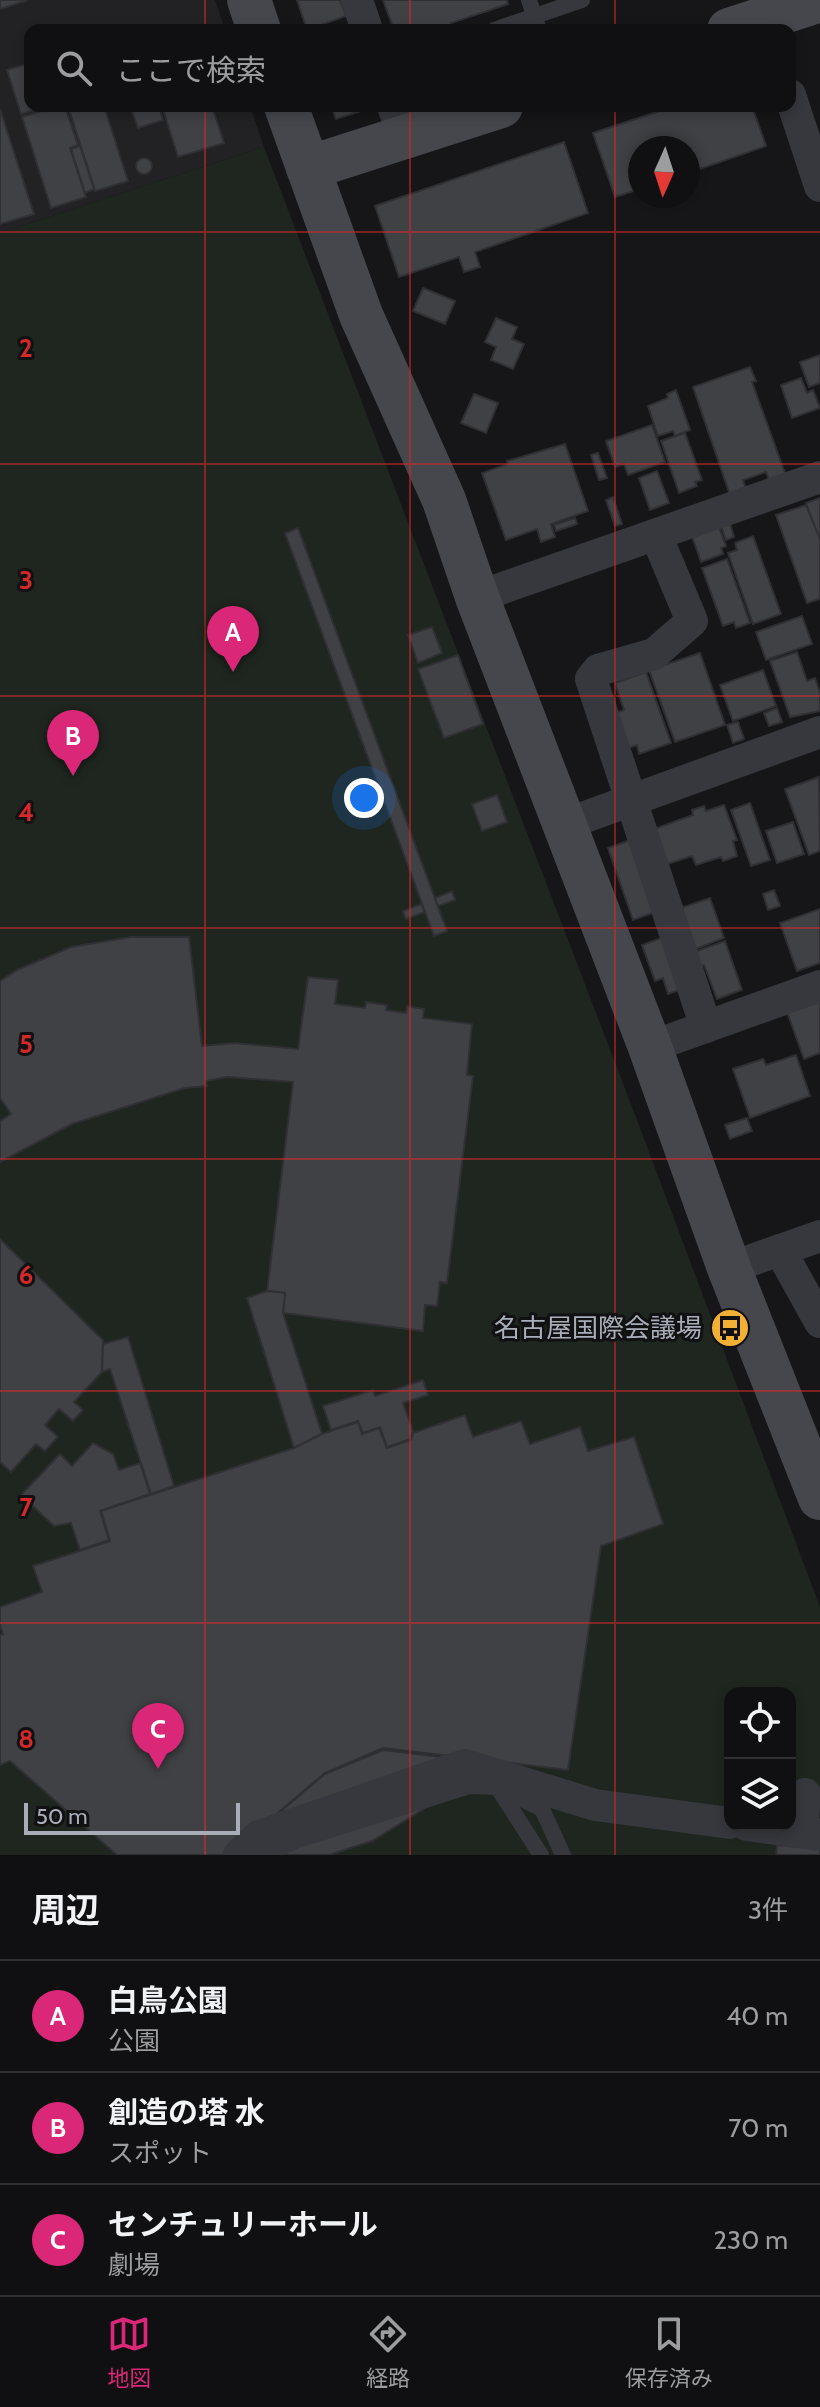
<!DOCTYPE html>
<html lang="ja">
<meta charset="utf-8">
<style>
body{margin:0;font-family:Cabin,"Noto Sans JP",sans-serif;background:#19191b;color:#f1f3f6}
.controls{position:absolute;right:24px;bottom:24px;display:grid;overflow:hidden;border-radius:16px;box-shadow:0 4px 12px #0003}
.controls button{width:72px;height:72px;display:grid;place-items:center;padding:0;border:0;border-bottom:2px solid #303032;background:#101012;color:#f1f3f6;font:40px sans-serif}
.compass{position:absolute;left:628px;top:136px;width:72px;height:72px;border-radius:50%;background:#101012;box-shadow:0 4px 12px #0003;rotate:183deg}
.scale{position:absolute;left:24px;bottom:20px;width:216px;box-sizing:border-box;padding-left:8px;border:4px solid #a8adb8;border-top:0;font-size:22px;line-height:28px;white-space:nowrap;color:#a8adb8;-webkit-text-stroke:6px #111113;paint-order:stroke}
.you{position:absolute;left:364px;top:798px;width:28px;height:28px;margin:-20px;border:6px solid #fff;border-radius:50%;background:#1a73e8;box-shadow:0 0 0 12px #1a73e833}
.badge{display:grid;place-items:center;width:52px;height:52px;border-radius:50%;background:#db2777;color:#fff;font-size:26px;font-weight:700}
.pin{position:absolute;translate:-50% -66px;filter:drop-shadow(0 2px 4px #0008)}
.pin::after{content:'';position:absolute;top:42px;width:28px;height:24px;background:inherit;clip-path:polygon(0 0,100% 0,50% 100%)}
.list{margin:0;padding:0;list-style:none}
h2{display:flex;justify-content:space-between;align-items:center;height:104px;margin:0;padding:0 32px;font-size:34px}
h2 small{font-size:26px;font-weight:400;color:#9c9d9f}
.list li{display:grid;grid-template-columns:52px 1fr auto;gap:24px;align-items:center;box-sizing:border-box;height:112px;padding:0 32px;border-top:2px solid #303032}
.list b{display:block;font-size:30px;white-space:nowrap}
.list p{margin:0;font-size:26px;white-space:nowrap;color:#9c9d9f}
.list em{font-size:26px;font-style:normal;color:#9c9d9f}
.icon{flex:none;width:44px;height:44px;fill:none;stroke:currentColor;stroke-width:2;stroke-linecap:round;stroke-linejoin:round}
.map{position:relative;flex:none;width:820px;height:1855px;overflow:hidden}
.search{position:absolute;background:#101012;box-shadow:0 4px 12px #0003;left:24px;right:24px;top:24px;height:88px;display:flex;align-items:center;gap:20px;box-sizing:border-box;padding:0 28px;border-radius:16px;color:#9c9d9f;font-size:30px}
.sheet{height:440px;background:#101012}
nav{display:flex;justify-content:space-around;align-items:center;box-sizing:border-box;height:112px;border-top:2px solid #303032;background:#101012;font-size:22px;color:#9c9d9f}
nav a{display:grid;justify-items:center;gap:4px}
nav .on{color:#db2777}
.map>svg:first-child{display:block}
</style>
<div class="map">
<svg width="820" height="1855" viewBox="0 0 820 1855">
<rect width="100%" height="100%" fill="#161618"/>
<path fill="#222225" d="M0,0h215l10,30h-195v76h220l14,41 -264,86z"/>
<path fill="#1e261f" fill-rule="evenodd" d="M264,147l370,965 186,495v248h-820v-1622zM730,1693h60v132h-60z"/>
<g fill="#404145" stroke="#303034" stroke-width="2">
<path d="M0,0h28l-28,9z"/>
<path d="M297,0h43l6,16 -39,14z"/>
<path d="M383,0h124l1,4 -57,19 3,6 -4,1h-56z"/>
<path d="M30,63v43h18l-27,8 -14,-44z"/>
<path d="M57,106h8l13,39 -8,3 16,49 -35,11 -29,-91z"/>
<path d="M68,106h36l24,75 -33,10z"/>
<path d="M130,106h29l4,14 -25,8z"/>
<path d="M162,106h50l12,37 -46,14z"/>
<path d="M331,106h32l1,4 -28,9z"/>
<path d="M675,106h77l14,40 -78,27v-25h-48v41l-25,8 -22,-64z"/>
<path d="M0,109l34,105 -34,10z"/>
<path d="M564,142l24,71 -113,39 5,15 -16,5 -5,-15 -60,20 -24,-71z"/>
<path d="M80,146l14,43 -9,4 -14,-44z"/>
<circle cx="144" cy="166" r="8"/>
<path d="M423,288l32,13 -10,23 -32,-13z"/>
<path d="M496,318l21,9 -5,12 12,5 -11,25 -22,-9 5,-13 -11,-5z"/>
<path d="M820,355v28l-11,4 -9,-25z"/>
<path d="M750,367l6,14 -4,1 34,94 -16,6 -4,-10 -23,8 3,9 -16,6 -37,-108z"/>
<path d="M801,378l6,15 6,-3 7,18 -28,10 -11,-33z"/>
<path d="M676,390l14,40 -15,6 -2,-5 -15,5 -10,-30 20,-8 -1,-4z"/>
<path d="M474,394l24,9 -12,30 -25,-10z"/>
<path d="M652,425l13,37 -37,13 -4,-11 -9,3 -9,-26z"/>
<path d="M685,433l17,47 -7,2 2,4 -18,7 -18,-52z"/>
<path d="M565,444l23,67 -37,13 4,13 -14,5 -4,-13 -31,11 -24,-67 26,-9 -1,-3z"/>
<path d="M598,453l9,25 -8,2 -8,-25z"/>
<path d="M657,471l12,32 -19,7 -11,-32z"/>
<path d="M613,497l9,27 -7,2 -9,-26z"/>
<path d="M820,498v41h-1l-13,-36z"/>
<path d="M806,505l14,34v60l-13,4 -31,-88z"/>
<path d="M575,518l2,6 -21,7 -2,-6z"/>
<path d="M730,523l4,14 -8,3 -5,-14z"/>
<path d="M719,527l7,19 -5,2 2,6 -22,8 -9,-26z"/>
<path d="M298,528l149,403 -13,5 -149,-403z"/>
<path d="M753,536l28,78 -28,10 -25,-71 9,-3 -2,-7z"/>
<path d="M727,559l23,64 -14,5 -2,-6 -11,4 -21,-58z"/>
<path d="M802,616l10,28 -46,16 -10,-28z"/>
<path d="M432,627l10,26 -24,10 -10,-28z"/>
<path d="M797,652l10,29 8,-3 5,15v18l-30,6 -20,-56z"/>
<path d="M700,653l25,72 -50,17 -26,-72z"/>
<path d="M458,655l25,69 -39,14 -26,-69z"/>
<path d="M763,670l13,36 -43,15 -13,-36z"/>
<path d="M646,672l25,71 -32,11 -2,-9 -9,3 -12,-35 8,-3 -9,-27z"/>
<path d="M777,708l5,14 -13,4 -5,-13z"/>
<path d="M738,722l6,17 -11,4 -6,-18z"/>
<path d="M819,777l1,74 -11,4 -24,-66z"/>
<path d="M497,795l10,27 -25,9 -10,-27z"/>
<path d="M750,803l20,57 -19,6 -20,-56z"/>
<path d="M724,805l13,35 -4,1 4,15 -14,5 -2,-4 -25,8 -4,-9 -25,8 -13,-35 39,-14 -1,-5 12,-4 2,5z"/>
<path d="M793,822l11,32 -27,9 -11,-32z"/>
<path d="M633,839l25,72 -25,9 -25,-72z"/>
<path d="M774,890l6,16 -12,4 -5,-16z"/>
<path d="M452,891l3,9 -17,6 -3,-8z"/>
<path d="M710,898l14,40 -31,12 -15,-41z"/>
<path d="M421,904l4,8 -19,7 -3,-8z"/>
<path d="M820,909v54l-23,8 -17,-48z"/>
<path d="M667,936l18,52 -17,6 -5,-16 -8,3 -13,-36z"/>
<path d="M131,937h58l13,109 33,-3 63,6 10,-72 30,3 -3,24 30,4 1,-6 21,3 -1,5 20,3 1,-7 17,3 -1,9 49,6 -5,51 6,1 -26,207 -7,-1 -3,24 -12,-1 -2,26 -140,-18 2,-20 -18,-2 26,-209 -66,-5 -21,4 1,5 -22,2 -113,36 -72,38v-41l11,-7 -11,-16v-117l17,-11 54,-23z"/>
<path d="M725,941l17,49 -25,9 -13,-34 -6,2 -4,-15z"/>
<path d="M820,1001v52l-16,6 -17,-47z"/>
<path d="M796,1055l14,41 -60,22 -17,-49 30,-10 3,6z"/>
<path d="M747,1118l5,13 -22,8 -5,-14z"/>
<path d="M0,1239l103,101 -1,32 -28,30 9,8 -10,11 -14,-12 -14,16 13,12 -13,14 -9,-7 -25,28 -11,-10z"/>
<path d="M267,1291l18,2 -2,20 39,121 -28,14 -47,-150z"/>
<path d="M128,1337l46,149 -23,8 -41,-125 -8,3 1,-28z"/>
<path d="M423,1380l5,15 -25,8 10,28 -2,8 -24,8 -7,-20 -17,6 -5,-12 -27,9 -8,-24 50,-16 2,6z"/>
<path d="M465,1415l8,22 48,-16 9,23 50,-17 8,24 46,-14 29,87 -62,22 -33,224 -185,-22 -58,25 -97,82h-111l-107,-94 -10,4v-130l3,-1 -3,-9v-18l42,-15 -9,-26 77,-25 -9,-30 193,-63 28,-14 36,-12 4,12 17,-6 8,20 24,-8 2,-7z"/>
<path d="M93,1443l20,11 6,16 21,-7 10,31 -50,17 9,29 -29,10 -9,-27 -17,3 -33,-31 39,-41 12,12z"/>
<path d="M383,1750l74,9 -30,48 -55,34 -43,14h-60l-31,-8 87,-73z"/>
<path d="M777,1845l43,4v6h-44z"/>
</g>
<g fill="none" stroke-linecap="round" stroke-linejoin="round">
<g stroke="#37383d" stroke-width="16">
<path d="M529,0l10,30"/>
<path d="M494,30l88,-30"/>
<path d="M498,1788l43,67"/>
<path d="M264,1855l34,-15 171,-54 28,1 45,22 21,46"/>
</g>
<g stroke="#37383d" stroke-width="32">
<path d="M357,0l10,30"/>
<path d="M790,95l30,91"/>
<path d="M393,106l11,32"/>
<path d="M656,535l36,86 -38,33 -56,16 -7,9 115,348"/>
<path d="M477,597l343,-120"/>
<path d="M563,825l257,-93"/>
<path d="M650,1047l170,-61"/>
<path d="M780,1250l40,72"/>
<path d="M729,1268l91,-32"/>
<path d="M747,1825l73,10"/>
<path d="M802,1832l3,-38"/>
<path d="M239,1855l20,-19 206,-71 130,40 135,18"/>
</g>
<g stroke="#45474d" stroke-width="44">
<path d="M249,0l10,30"/>
<path d="M729,30l91,-30"/>
<path d="M286,106l75,209 83,185 33,97 173,450 79,221 91,230"/>
<path d="M308,168l193,-62"/>
</g>
</g>
<path fill="none" stroke="#d62828" stroke-width="2" stroke-opacity="0.55" d="M205,0v30M410,0v30M615,0v30M205,106v1749M410,106v1749M615,106v1749M0,232h820M0,464h820M0,696h820M0,928h820M0,1159h820M0,1391h820M0,1623h820"/>
<defs>
<g id="bus-disc" transform="scale(2)"><circle r="9.5" fill="#f2b134" stroke="#111113"/><path d="M-5-6H5V4H4V6H2V4H-2V6H-4V4H-5ZM-3.5-4V0h7V-4ZM-3.5 1.2v1.5H-2V1.2ZM2 1.2v1.5H3.5V1.2Z" fill="#111"/></g>
</defs>
<g fill-rule="evenodd">
<use href="#bus-disc" x="730" y="1328"/>
</g>
<g text-anchor="middle" dominant-baseline="central" stroke-width="6" stroke-linejoin="round" paint-order="stroke">
<g font-size="26" fill="#a8adb8" stroke="#111113" text-anchor="end">
<text x="702" y="1328">名古屋国際会議場</text>
</g>
</g>
<g font-size="26" text-anchor="middle" font-weight="bold" fill="#d62828" stroke="#111113" stroke-width="6" stroke-linejoin="round" paint-order="stroke">
<text x="26" y="357">2</text>
<text x="26" y="589">3</text>
<text x="26" y="821">4</text>
<text x="26" y="1053">5</text>
<text x="26" y="1284">6</text>
<text x="26" y="1516">7</text>
<text x="26" y="1748">8</text>
</g>
</svg>
<div class="controls">
<button><svg class="icon" aria-label="locate" viewBox="0 0 24 24"><circle cx="12" cy="12" r="6"/><path d="M12 2v4M12 18v4M2 12h4M18 12h4"/></svg></button>
<button><svg class="icon" aria-label="layers" viewBox="0 0 24 24"><path d="M12 4l9 5-9 5-9-5zM3 14l9 5 9-5"/></svg></button>
</div>
<svg class="compass" viewBox="-18 -18 36 36"><path d="M0-13l5 13h-10z" fill="#e53935"/><path d="M0 13l5-13h-10z" fill="#9c9d9f"/></svg>
<div class="scale">50 m</div>
<div class="you"></div>
<div class="pin badge" style="left:233px;top:672px">A</div>
<div class="pin badge" style="left:73px;top:776px">B</div>
<div class="pin badge" style="left:158px;top:1769px">C</div>
<div class="search"><svg class="icon" aria-label="search" viewBox="0 0 24 24"><circle cx="10" cy="10" r="6"/><path d="M15 15l6 6"/></svg>ここで検索</div>
</div>
<section class="sheet">
<h2>周辺<small>3件</small></h2>
<ul class="list">
<li><span class="badge">A</span><div><b>白鳥公園</b><p>公園</p></div><em>40 m</em></li>
<li><span class="badge">B</span><div><b>創造の塔 水</b><p>スポット</p></div><em>70 m</em></li>
<li><span class="badge">C</span><div><b>センチュリーホール</b><p>劇場</p></div><em>230 m</em></li>
</ul>
</section>
<nav>
<a class="on"><svg class="icon" aria-label="map" viewBox="0 0 24 24"><path d="M3 6l6-2 6 2 6-2v14l-6 2-6-2-6 2zM9 4v14M15 6v14"/></svg>地図</a>
<a><svg class="icon" aria-label="directions" viewBox="0 0 24 24"><path d="M12 3l9 9-9 9-9-9zM9 14v-3h6M13 9l2 2-2 2"/></svg>経路</a>
<a><svg class="icon" aria-label="saved" viewBox="0 0 24 24"><path d="M7 4h10v16l-5-4-5 4z"/></svg>保存済み</a>
</nav>
